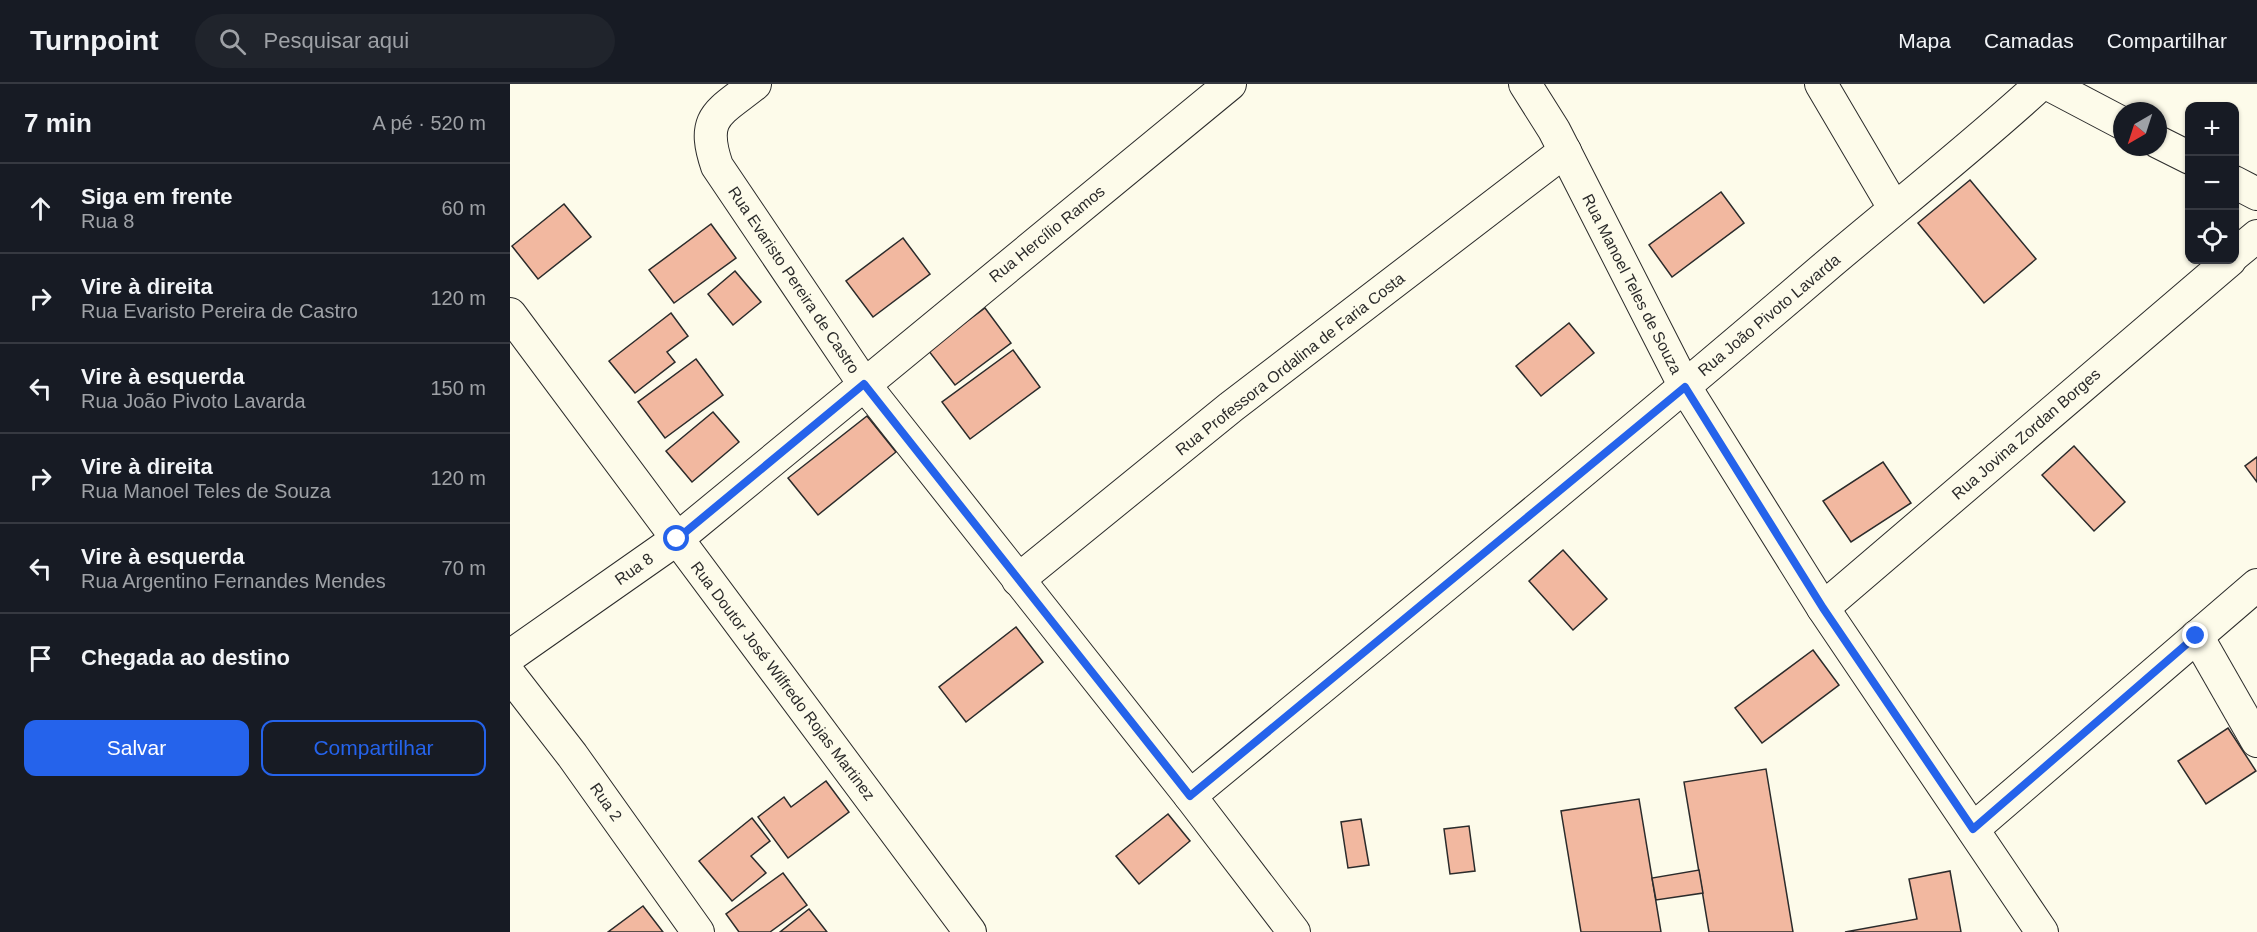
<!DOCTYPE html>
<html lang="pt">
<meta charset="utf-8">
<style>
body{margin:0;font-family:Helvetica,sans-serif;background:#20242c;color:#f1f3f6}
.controls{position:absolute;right:18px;top:18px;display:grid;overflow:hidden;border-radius:12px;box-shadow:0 2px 4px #0004}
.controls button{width:54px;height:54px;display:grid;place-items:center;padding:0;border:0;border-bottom:2px solid #363941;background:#171b24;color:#f1f3f6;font:30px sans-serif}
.compass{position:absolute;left:1603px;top:18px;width:54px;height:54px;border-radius:50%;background:#171b24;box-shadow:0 2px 4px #0004;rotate:219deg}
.stop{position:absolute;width:18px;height:18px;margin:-14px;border:4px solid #2563eb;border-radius:50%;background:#fff}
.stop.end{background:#2563eb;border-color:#fff;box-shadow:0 2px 6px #0008}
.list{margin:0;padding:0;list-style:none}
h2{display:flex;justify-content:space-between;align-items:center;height:78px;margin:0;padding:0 24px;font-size:26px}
h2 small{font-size:20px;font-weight:400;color:#9ea1a6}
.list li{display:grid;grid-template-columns:39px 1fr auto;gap:18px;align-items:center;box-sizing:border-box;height:90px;padding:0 24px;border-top:2px solid #363941}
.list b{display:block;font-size:22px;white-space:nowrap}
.list p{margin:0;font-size:20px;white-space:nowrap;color:#9ea1a6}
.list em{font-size:20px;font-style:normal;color:#9ea1a6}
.actions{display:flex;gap:12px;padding:18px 24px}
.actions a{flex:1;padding:14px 0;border:2px solid #2563eb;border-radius:12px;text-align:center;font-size:21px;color:#2563eb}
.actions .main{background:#2563eb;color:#fff}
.icon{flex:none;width:33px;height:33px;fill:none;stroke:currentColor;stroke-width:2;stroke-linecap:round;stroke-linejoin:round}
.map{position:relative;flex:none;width:1747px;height:848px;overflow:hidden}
header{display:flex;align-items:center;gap:36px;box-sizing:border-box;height:84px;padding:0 30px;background:#171b24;border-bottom:2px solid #363941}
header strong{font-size:28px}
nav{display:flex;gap:33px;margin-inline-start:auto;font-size:21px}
.search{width:420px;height:54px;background:#20242c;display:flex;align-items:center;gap:15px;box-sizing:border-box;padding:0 21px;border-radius:33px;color:#9ea1a6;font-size:22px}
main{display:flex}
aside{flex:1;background:#171b24}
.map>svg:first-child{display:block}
</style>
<header>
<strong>Turnpoint</strong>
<div class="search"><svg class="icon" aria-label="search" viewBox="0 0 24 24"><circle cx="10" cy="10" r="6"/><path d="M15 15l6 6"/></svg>Pesquisar aqui</div>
<nav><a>Mapa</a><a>Camadas</a><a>Compartilhar</a></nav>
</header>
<main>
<aside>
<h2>7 min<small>A pé · 520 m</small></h2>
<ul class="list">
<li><svg class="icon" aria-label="ahead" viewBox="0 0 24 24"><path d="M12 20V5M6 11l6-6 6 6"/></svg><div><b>Siga em frente</b><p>Rua 8</p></div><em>60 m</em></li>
<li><svg class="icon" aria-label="right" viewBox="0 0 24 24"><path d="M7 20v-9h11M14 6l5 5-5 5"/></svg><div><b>Vire à direita</b><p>Rua Evaristo Pereira de Castro</p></div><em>120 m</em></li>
<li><svg class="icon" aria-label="left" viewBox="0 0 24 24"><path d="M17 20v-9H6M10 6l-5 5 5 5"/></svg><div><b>Vire à esquerda</b><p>Rua João Pivoto Lavarda</p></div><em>150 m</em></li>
<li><svg class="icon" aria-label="right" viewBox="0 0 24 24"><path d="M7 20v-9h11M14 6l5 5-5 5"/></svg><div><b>Vire à direita</b><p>Rua Manoel Teles de Souza</p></div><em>120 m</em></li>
<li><svg class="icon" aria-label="left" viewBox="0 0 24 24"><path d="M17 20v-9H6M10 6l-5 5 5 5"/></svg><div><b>Vire à esquerda</b><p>Rua Argentino Fernandes Mendes</p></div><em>70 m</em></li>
<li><svg class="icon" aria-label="arrive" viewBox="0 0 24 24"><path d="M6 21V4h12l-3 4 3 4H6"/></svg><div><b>Chegada ao destino</b></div></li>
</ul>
<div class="actions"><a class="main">Salvar</a><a>Compartilhar</a></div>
</aside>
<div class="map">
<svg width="1747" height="848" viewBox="0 0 1747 848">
<rect width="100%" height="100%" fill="#fdfbea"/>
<g fill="#f2b8a0" stroke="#2b2b2b" stroke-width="1.5">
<path d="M1460,96l66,79 -52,44 -66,-80z"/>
<path d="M1211,108l23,31 -72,54 -23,-32z"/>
<path d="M54,120l27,33 -53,42 -26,-33z"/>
<path d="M201,140l25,34 -62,45 -25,-33z"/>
<path d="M393,154l27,36 -57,43 -27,-36z"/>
<path d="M225,187l26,31 -28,23 -25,-31z"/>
<path d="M475,224l26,35 -56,42 -27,-35z"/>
<path d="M161,229l17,23 -21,16 8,10 -40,31 -26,-32z"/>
<path d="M1059,239l25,30 -53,43 -25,-30z"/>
<path d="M503,266l27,37 -70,52 -28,-37z"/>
<path d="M186,275l27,36 -58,43 -27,-36z"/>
<path d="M203,328l26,30 -47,40 -26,-31z"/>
<path d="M357,332l29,36 -78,63 -30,-37z"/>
<path d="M1564,362l51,56 -31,29 -52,-56z"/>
<path d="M1747,373v25l-12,-16z"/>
<path d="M1373,378l28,41 -60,39 -28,-41z"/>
<path d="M1053,466l44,49 -34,31 -44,-49z"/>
<path d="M506,543l27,35 -77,60 -27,-35z"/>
<path d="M1303,566l26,35 -77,58 -27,-35z"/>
<path d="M1718,644l28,43 -50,33 -28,-43z"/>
<path d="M1256,685l27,163h-84l-25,-150z"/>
<path d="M316,697l23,31 -61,46 -30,-41 26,-20 7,10z"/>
<path d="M1129,715l22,133h-80l-20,-121z"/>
<path d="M658,730l22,27 -51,43 -23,-28z"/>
<path d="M242,734l18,23 -19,15 15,17 -34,28 -33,-40z"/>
<path d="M851,735l8,46 -21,3 -7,-46z"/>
<path d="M959,742l6,45 -25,3 -6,-45z"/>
<path d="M1189,786l4,23 -47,7 -4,-22z"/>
<path d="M1440,787l11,61h-116l72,-13 -8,-40z"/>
<path d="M273,789l24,32 -37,27h-31l-13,-18z"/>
<path d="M133,822l20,26h-55z"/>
<path d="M299,825l18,23h-47z"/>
</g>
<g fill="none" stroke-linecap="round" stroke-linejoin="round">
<g stroke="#2b2b2b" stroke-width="34">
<g id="minor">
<path d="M245,0c-36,29 -55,32 -38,82l147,218 326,412 104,136"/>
<path d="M1015,0l29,46 131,257 138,221 219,324"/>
<path d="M1311,0l73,124"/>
<path d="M1538,0l74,39"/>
<path d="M1648,58l32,16"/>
<path d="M1724,98l23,12"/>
<path d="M1724,171l23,-19"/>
<path d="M0,230l460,618"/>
<path d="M508,496l213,-173 334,-256"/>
<path d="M1313,524l407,-348"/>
<path d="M1687,552l60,105"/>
<path d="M0,572l167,-117 553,-455"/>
<path d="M0,591l62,80 126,177"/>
<path d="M680,712c212,-175 425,-349 634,-528 72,-61 147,-120 217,-184"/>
<path d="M1463,745l284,-244"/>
</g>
</g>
<use href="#minor" stroke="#fdfbea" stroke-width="32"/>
</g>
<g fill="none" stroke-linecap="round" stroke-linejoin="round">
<path stroke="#2563eb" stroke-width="8" d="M167,455l187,-155 326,412 495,-409 138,221 150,221 223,-193"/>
</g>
<g text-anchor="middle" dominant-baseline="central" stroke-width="4.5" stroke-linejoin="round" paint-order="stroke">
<g font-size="16" fill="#2b2b2b" stroke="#fdfbea">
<text transform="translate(537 150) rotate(-39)">Rua Hercílio Ramos</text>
<text transform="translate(284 196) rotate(56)">Rua Evaristo Pereira de Castro</text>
<text transform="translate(1122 200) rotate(63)">Rua Manoel Teles de Souza</text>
<text transform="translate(1259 231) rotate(-40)">Rua João Pivoto Lavarda</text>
<text transform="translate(780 280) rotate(-38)">Rua Professora Ordalina de Faria Costa</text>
<text transform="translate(1516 350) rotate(-41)">Rua Jovina Zordan Borges</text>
<text transform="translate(124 485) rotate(-35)">Rua 8</text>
<text transform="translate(273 597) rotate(53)">Rua Doutor José Wilfredo Rojas Martinez</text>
<text transform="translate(96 718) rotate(55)">Rua 2</text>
</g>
</g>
</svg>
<div class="controls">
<button>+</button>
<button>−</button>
<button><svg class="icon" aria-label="locate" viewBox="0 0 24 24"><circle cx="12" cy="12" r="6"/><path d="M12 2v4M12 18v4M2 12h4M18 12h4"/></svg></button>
</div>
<svg class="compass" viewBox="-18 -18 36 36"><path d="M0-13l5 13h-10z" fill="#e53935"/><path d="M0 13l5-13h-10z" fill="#9ea1a6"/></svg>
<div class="stop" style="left:167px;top:455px"></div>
<div class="stop end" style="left:1686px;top:552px"></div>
</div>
</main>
